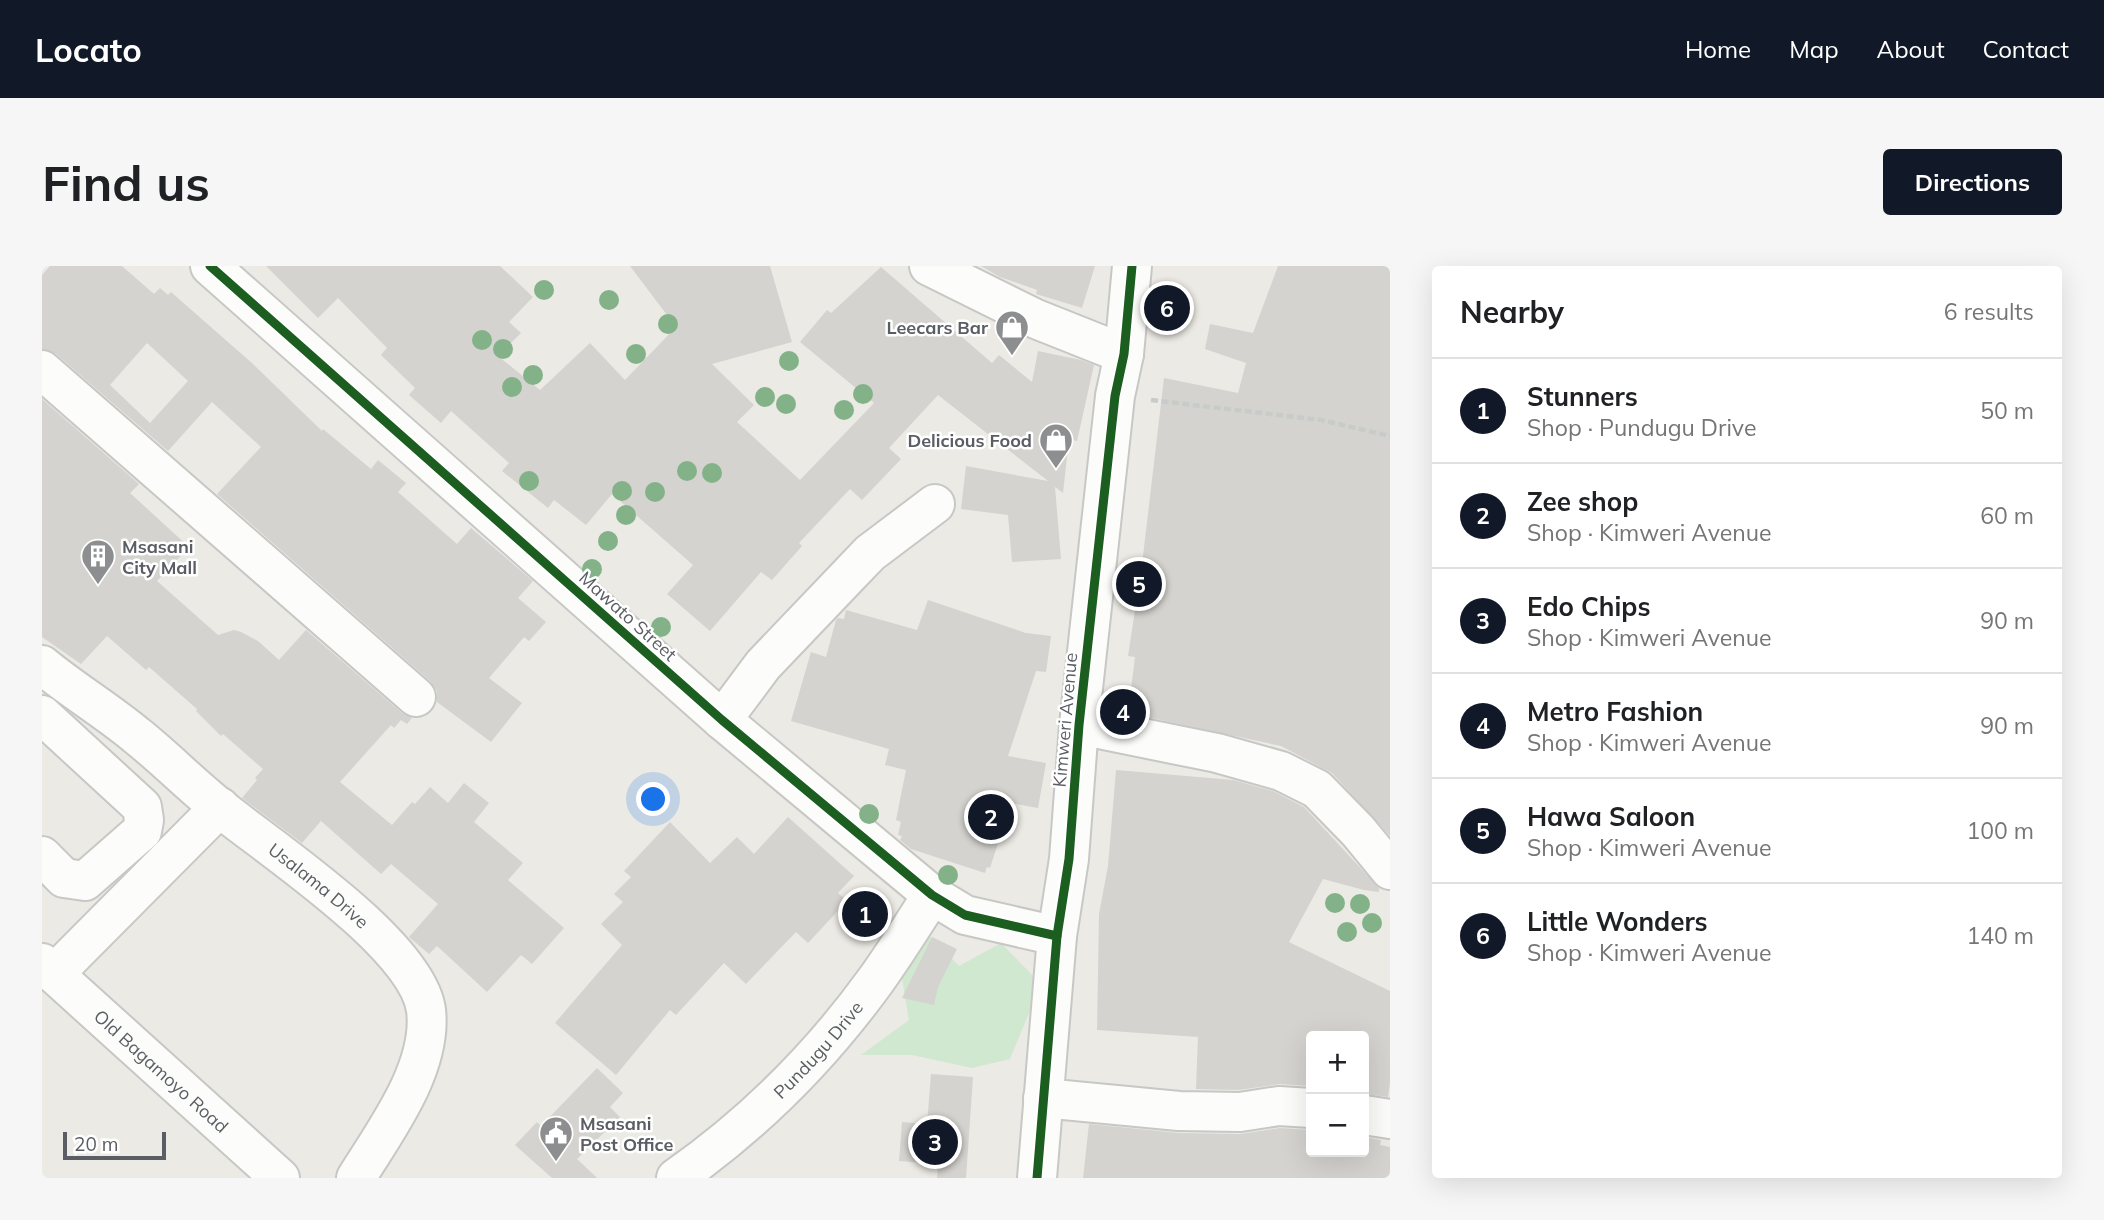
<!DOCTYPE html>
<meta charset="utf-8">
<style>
body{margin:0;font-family:Mulish,sans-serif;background:#f6f6f6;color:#202124}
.controls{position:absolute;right:21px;bottom:21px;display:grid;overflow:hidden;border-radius:7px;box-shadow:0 7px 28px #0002}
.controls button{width:63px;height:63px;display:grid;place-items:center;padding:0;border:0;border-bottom:2px solid #e0e0e0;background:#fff;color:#202124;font:35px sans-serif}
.scale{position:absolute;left:21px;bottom:18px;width:103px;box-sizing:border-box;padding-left:7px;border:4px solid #5a5d63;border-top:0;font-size:19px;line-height:24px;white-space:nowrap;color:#5a5d63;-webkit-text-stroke:5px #fff;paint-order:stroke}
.you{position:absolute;left:612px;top:534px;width:24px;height:24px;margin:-18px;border:5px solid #fff;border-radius:50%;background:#1a73e8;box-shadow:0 0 0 10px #1a73e833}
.badge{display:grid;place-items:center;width:46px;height:46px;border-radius:50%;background:#111827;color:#fff;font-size:23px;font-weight:700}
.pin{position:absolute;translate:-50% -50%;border:4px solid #fff;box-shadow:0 2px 7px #0006}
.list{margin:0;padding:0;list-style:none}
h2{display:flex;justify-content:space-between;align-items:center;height:91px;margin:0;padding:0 28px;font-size:30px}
h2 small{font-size:23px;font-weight:400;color:#757577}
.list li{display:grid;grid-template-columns:46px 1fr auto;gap:21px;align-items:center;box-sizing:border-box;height:105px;padding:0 28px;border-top:2px solid #e0e0e0}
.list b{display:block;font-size:26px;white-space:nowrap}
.list p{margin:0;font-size:23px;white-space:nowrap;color:#757577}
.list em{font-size:23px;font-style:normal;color:#757577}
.map{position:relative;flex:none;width:1348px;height:912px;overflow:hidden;border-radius:7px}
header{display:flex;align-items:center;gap:42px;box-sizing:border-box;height:98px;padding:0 35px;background:#111827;color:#fff}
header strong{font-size:33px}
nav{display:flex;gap:38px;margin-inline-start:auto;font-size:24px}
.intro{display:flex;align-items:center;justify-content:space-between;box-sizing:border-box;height:168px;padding:0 42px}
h1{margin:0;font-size:49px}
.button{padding:18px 32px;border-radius:7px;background:#111827;color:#fff;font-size:24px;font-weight:700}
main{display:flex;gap:42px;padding:0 42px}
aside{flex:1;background:#fff;border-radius:7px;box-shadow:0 7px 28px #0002}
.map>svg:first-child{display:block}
</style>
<header>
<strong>Locato</strong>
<nav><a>Home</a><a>Map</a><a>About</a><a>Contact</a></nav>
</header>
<div class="intro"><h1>Find us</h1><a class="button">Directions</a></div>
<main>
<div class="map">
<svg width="1348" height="912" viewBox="0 0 1348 912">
<rect width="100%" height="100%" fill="#ebeae4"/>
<path fill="#d1e8d0" d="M876,658l41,42 42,-23 40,41 -31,75 -38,9 -60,-13h-51l48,-35 -10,-59z"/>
<g fill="#d4d3cf" fill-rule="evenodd">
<path d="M8,0h72l32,28 6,-6 8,7 3,-3 82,72 69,67 1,-2 48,40 7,-9 28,23 -8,9 59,52 14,-16 62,53 -15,17 28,24 -17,19 -5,-4 -35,41 33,25 -31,39 -54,-40v-11l-7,-10 -213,-187 44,-47 -49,-45 -44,49 -112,-97 -14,-5v-74zM105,77l41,38 -38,42 -40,-38z"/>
<path d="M224,0h234l33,31 -24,25 12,11 -23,23 42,34 50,-47 35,37 51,-53 -46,-61h140l22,76 -80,22 42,41 -17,17 63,58 74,-77 -74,-61 27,-32 4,3 50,-46 111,96 7,-8 33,27 6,-31 43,9 13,5 -17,76 -8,-2 -6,54 -8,-6 6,72 -49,3 -4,-47 -47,-6 5,-43 82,15 -110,-86 -49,53 12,11 -39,41 -12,-11 -51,54 3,3 -30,34 -11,-8 -51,59 -43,-37 26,-29 -81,-71 -26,31 -32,-25 -6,8 -46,-37 7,-8 -58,-52 -10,12 -32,-28 6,-7 -34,-33 6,-7 -49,-50 -20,20z"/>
<path d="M939,0h114l-13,42 -46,-14 1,-4 -37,-13z"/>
<path d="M1236,0h112v570l-58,-63 -51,-27 -153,-33 7,-56 -7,-1 8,-52h-4l3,-32 6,1 23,-195 74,15 8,-30 -41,-14 5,-25 43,9z"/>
<path d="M0,133l97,85 -9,9 59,54 -32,34 61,54 16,-5 7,2 17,9 21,19 27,-30 96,83 10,5 -5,6 -6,-4 -7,8 -3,-3 -51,57 52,43 20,-23 3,2 15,-17 18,16 16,-20 25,20 -15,19 49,41 -15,17 56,48 -32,36 -11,-9 -34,37 -50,-46 -8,8 -20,-17 29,-33 -47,-40 -10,10 -60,-53 -19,22 -60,-45 15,-18 -2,-2 8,-9 -40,-35 -2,2 -25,-25 1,-2 -48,-42 -3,3 -39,-34 -26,28 -39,-27z"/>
<path d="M886,334l98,33 25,3 -5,36 -10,-1 -28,85 38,7 -8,45 -27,-5 -21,65 -3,-1 -2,6 -74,-24 -11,-9 2,-4 -4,-1 3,-13 -5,-2 10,-50 -21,-5 4,-16 -98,-28 20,-69 15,5 10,-37 2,-2 6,1 2,-9 71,20z"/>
<path d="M1074,504l117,10 40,11 31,16 75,81v4l-15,-2 -41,-11 -34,63 101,49v92l-2,14 -24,-3v-58h-53v50l-31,-2 -41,6 -43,-1 2,-52 -101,-7 2,-116 9,-48z"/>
<path d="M746,551l66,59 -16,17 9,8 -39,42 -12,-11 -50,52 -22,-21 -48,52 -6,-5 -54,65 -61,-52 67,-78 -21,-21 22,-22 -9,-8 17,-17 -7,-6 46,-49 40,41 27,-26 17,17z"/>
<path d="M890,671l25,12 -19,38 -4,18 -32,-7z"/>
<path d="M555,802l26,25 -13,14 10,10 -43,42 20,19h-45l-37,-33 22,-23 4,4z"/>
<path d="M889,808l42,3 -7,101h-29l1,-14 -39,-3 3,-39 25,2z"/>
<path d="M1047,858l90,9 61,1 40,-6 31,2v22h53v-15l17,3 -1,5 10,2v31h-307z"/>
</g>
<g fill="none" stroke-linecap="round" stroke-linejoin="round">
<g stroke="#c7c8c6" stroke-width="42">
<g id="minor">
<path d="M168,0l512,454 210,175 33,20 92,21"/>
<path d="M887,0l107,53 88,35"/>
<path d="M0,104l374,327"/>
<path id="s1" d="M0,399c30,25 64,45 94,70 29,23 55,50 84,73 51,41 197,137 206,202 7,58 -41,121 -70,168"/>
<path d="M0,449l100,92 2,13 -2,11 -57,50 -21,-3 -22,-22"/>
<path d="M680,454l41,-55 84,-88 23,-24 65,-49"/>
<path d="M1037,459l138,28 64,18 36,18 41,42 32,39"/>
<path id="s2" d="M0,697l238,215"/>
<path d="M12,708l166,-167"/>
<path d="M1001,832l136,13 61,1 39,-6 32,2"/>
<path d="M1322,849l26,4"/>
<path id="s3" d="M634,912c77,-54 145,-122 200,-198 20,-28 38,-57 56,-85"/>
<path d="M995,912l20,-242 12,-77 10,-134 36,-329 9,-42 8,-88"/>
</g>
</g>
<path stroke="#c7ccca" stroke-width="4.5" stroke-dasharray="7 3.5" stroke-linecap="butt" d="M1109,134l170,20 69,16"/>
<use href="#minor" stroke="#fcfcfb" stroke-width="38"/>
<g stroke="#fff" stroke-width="13">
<g id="cycleway">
<path d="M168,0l512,454 210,175 33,20 92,21"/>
<path d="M995,912l20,-242 12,-77 10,-134 36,-329 9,-42 8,-88"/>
</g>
</g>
<use href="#cycleway" stroke="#1b5e20" stroke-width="9"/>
</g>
<g fill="#84b288">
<circle cx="502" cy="24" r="10"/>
<circle cx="567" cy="34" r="10"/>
<circle cx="626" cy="58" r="10"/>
<circle cx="440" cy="74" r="10"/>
<circle cx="461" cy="83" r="10"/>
<circle cx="594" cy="88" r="10"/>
<circle cx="747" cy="95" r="10"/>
<circle cx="491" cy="109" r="10"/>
<circle cx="470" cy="121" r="10"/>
<circle cx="821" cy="128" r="10"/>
<circle cx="723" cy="131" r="10"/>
<circle cx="744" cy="138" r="10"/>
<circle cx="802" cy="144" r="10"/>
<circle cx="645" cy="205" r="10"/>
<circle cx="670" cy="207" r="10"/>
<circle cx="487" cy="215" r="10"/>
<circle cx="580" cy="225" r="10"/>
<circle cx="613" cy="226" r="10"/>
<circle cx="584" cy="249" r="10"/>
<circle cx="566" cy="275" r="10"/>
<circle cx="550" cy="303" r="10"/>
<circle cx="619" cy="361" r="10"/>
<circle cx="827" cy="548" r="10"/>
<circle cx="906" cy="609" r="10"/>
<circle cx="1293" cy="637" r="10"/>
<circle cx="1318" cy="638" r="10"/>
<circle cx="1330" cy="657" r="10"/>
<circle cx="1305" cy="666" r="10"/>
</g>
<defs>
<g id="shop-pin" transform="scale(1.75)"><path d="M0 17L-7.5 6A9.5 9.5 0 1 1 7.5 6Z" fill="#8d8e90" stroke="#fff"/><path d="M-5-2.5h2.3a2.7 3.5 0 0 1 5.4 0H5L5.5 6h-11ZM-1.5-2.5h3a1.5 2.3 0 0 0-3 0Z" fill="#fff"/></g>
<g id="building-pin" transform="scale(1.75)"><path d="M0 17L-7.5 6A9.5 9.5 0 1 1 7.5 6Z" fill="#8d8e90" stroke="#fff"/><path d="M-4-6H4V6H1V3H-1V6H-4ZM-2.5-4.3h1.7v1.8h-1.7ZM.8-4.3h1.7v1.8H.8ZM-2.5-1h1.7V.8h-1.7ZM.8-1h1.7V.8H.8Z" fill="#fff"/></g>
<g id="civic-pin" transform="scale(1.75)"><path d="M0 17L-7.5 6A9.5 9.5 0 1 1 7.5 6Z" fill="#8d8e90" stroke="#fff"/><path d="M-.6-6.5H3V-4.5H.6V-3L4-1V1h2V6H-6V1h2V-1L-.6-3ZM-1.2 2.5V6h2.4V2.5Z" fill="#fff"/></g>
</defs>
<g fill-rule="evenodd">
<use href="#shop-pin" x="970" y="61"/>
<use href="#shop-pin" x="1014" y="174"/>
<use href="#building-pin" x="56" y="290"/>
<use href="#civic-pin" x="514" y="867"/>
</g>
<g text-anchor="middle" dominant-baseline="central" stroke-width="5" stroke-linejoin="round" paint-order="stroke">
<g font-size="18" font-weight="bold" fill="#5a5d63" stroke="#fff" text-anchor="end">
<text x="946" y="61">Leecars Bar</text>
<text x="990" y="174">Delicious Food</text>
<text x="80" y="280" text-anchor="start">Msasani<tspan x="80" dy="21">City Mall</tspan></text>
<text x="538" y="857" text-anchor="start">Msasani<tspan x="538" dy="21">Post Office</tspan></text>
</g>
<g font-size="18" fill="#5a5d63" stroke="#fff">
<text transform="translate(586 350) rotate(42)">Mawato Street</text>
<text transform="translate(1023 454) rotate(-85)">Kimweri Avenue</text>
<text stroke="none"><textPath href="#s1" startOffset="354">Usalama Drive</textPath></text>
<text stroke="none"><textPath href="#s3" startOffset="192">Pundugu Drive</textPath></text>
<text stroke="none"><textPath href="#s2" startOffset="161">Old Bagamoyo Road</textPath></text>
</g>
</g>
</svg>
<div class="controls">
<button>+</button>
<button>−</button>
</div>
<div class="scale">20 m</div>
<div class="you"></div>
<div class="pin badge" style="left:823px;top:648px">1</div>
<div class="pin badge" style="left:949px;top:551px">2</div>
<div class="pin badge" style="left:893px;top:876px">3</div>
<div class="pin badge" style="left:1081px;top:446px">4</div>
<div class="pin badge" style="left:1097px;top:318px">5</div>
<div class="pin badge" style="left:1125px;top:42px">6</div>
</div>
<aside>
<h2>Nearby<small>6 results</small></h2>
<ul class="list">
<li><span class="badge">1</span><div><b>Stunners</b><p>Shop · Pundugu Drive</p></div><em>50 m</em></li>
<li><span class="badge">2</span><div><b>Zee shop</b><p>Shop · Kimweri Avenue</p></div><em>60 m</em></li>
<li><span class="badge">3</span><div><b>Edo Chips</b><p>Shop · Kimweri Avenue</p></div><em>90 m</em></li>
<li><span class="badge">4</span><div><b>Metro Fashion</b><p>Shop · Kimweri Avenue</p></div><em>90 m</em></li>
<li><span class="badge">5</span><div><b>Hawa Saloon</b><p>Shop · Kimweri Avenue</p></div><em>100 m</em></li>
<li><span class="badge">6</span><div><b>Little Wonders</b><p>Shop · Kimweri Avenue</p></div><em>140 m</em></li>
</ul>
</aside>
</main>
